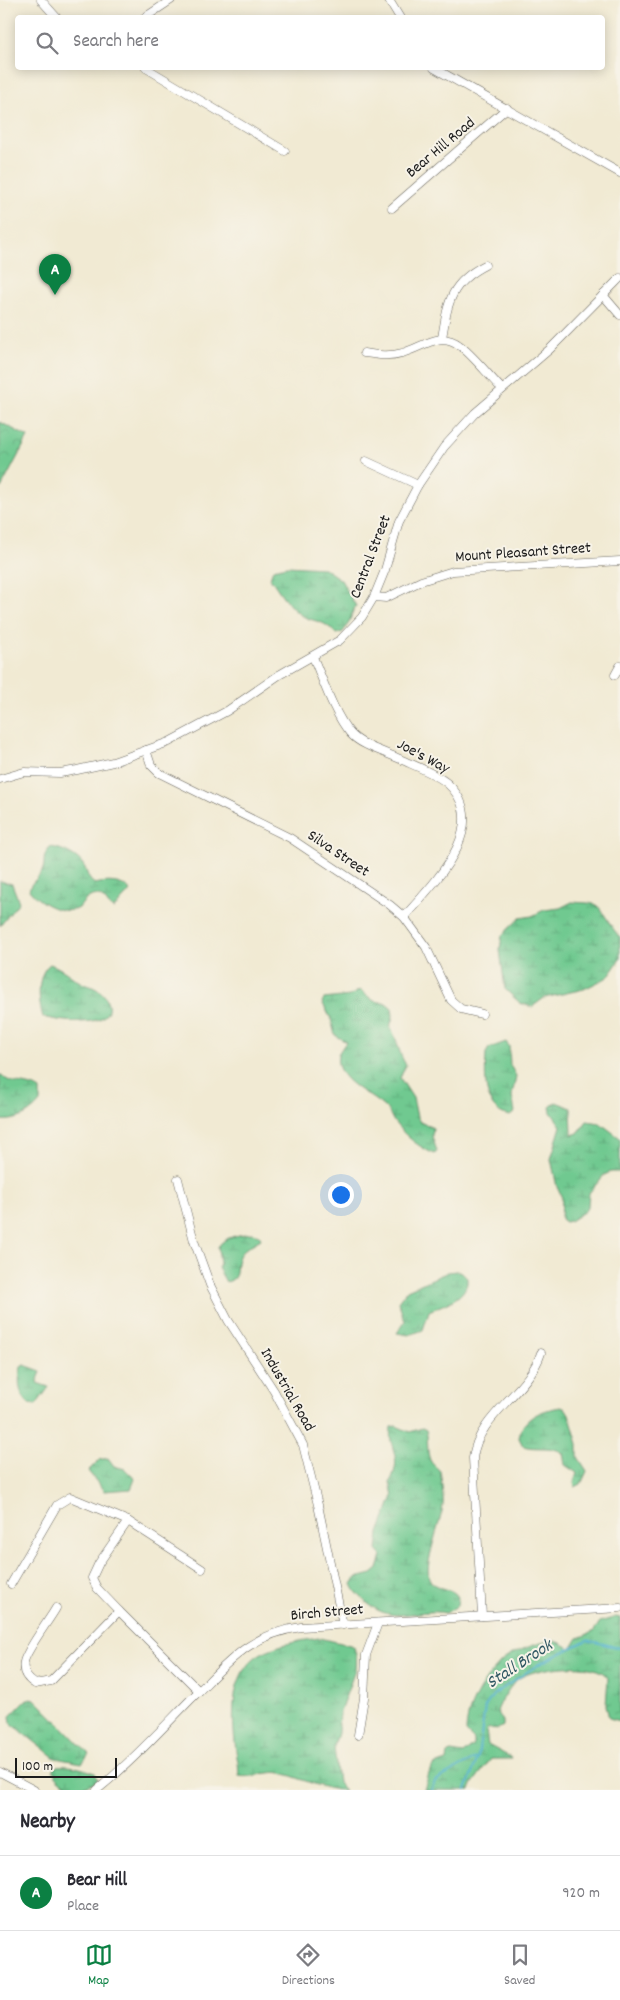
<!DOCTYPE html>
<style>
body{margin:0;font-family:Dekko,sans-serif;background:#f2f2f3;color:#2b2b33}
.scale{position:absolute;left:15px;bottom:12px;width:102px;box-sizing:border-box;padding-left:5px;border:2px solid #1c1c1c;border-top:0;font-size:14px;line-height:18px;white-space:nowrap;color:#1c1c1c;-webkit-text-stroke:4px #f7f3e8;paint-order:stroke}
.you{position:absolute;left:340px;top:1194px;width:18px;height:18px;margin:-12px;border:4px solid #fff;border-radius:50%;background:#1a73e8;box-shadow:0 0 0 8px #1a73e833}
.badge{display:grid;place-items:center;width:32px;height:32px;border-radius:50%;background:#0b8043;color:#fff;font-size:16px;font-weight:700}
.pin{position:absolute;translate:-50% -41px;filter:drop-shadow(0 1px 2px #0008)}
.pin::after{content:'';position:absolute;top:26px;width:18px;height:15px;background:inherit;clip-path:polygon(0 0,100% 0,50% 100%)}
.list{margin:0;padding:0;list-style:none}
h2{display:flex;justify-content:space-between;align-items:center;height:65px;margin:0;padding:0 20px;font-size:21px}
h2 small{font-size:16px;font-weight:400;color:#7c7c81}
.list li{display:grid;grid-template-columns:32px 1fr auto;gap:15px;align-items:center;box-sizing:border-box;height:75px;padding:0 20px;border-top:1px solid #e1e1e2}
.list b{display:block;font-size:19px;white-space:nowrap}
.list p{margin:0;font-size:16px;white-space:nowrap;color:#7c7c81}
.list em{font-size:16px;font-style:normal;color:#7c7c81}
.icon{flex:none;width:28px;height:28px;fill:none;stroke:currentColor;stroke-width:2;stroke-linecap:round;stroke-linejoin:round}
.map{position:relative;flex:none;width:620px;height:1790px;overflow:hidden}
.search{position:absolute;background:#fff;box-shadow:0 2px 12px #0003;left:15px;right:15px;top:15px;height:55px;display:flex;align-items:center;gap:12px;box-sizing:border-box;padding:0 18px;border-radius:5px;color:#7c7c81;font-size:19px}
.sheet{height:140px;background:#fff}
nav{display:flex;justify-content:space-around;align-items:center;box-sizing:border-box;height:70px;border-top:1px solid #e1e1e2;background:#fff;font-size:14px;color:#7c7c81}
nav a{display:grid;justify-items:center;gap:2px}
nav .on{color:#0b8043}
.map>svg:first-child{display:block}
</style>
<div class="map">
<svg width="620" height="1790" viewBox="0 0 620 1790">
<defs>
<pattern id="wetland-marsh" width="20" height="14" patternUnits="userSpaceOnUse" patternTransform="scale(1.25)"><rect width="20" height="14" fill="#70c990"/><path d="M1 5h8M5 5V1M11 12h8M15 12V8" fill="none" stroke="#60ac7c"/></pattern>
<pattern id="park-crowns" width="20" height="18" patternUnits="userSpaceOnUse" patternTransform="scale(1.25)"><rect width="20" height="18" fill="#70c990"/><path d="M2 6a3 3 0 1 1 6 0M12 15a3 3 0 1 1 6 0" fill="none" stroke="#60ac7c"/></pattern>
</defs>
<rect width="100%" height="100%" fill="#f7f3e8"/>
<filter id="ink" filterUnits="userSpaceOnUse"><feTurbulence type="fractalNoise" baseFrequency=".02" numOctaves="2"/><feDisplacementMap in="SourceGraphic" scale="10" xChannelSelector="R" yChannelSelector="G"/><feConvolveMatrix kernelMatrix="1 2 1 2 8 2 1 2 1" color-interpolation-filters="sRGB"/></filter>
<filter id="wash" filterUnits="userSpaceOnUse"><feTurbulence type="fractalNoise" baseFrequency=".0096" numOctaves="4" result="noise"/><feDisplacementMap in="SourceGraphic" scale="20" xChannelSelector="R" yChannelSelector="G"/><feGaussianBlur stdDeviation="1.12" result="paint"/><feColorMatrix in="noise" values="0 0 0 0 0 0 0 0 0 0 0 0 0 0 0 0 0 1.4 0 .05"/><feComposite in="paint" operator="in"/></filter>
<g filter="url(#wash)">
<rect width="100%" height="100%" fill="#f1ead3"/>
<g fill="url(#wetland-marsh)" stroke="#467256">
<path d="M287,566l37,2 17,12 15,26c-6,9 -4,14 -13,26l-7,2c-14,-16 -19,-10 -35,-19 -13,-8 -22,-25 -31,-37l3,-9z"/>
<path d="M51,847c12,2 29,9 34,21 3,7 3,12 10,16 11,-3 29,-3 35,7l-16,18c-7,-3 -7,-8 -12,-11 -10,-7 -18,3 -23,10 -16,8 -40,-5 -50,-18 2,-9 11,-12 14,-21 3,-10 -2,-12 8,-22z"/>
<path d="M0,881l12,3 7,18 -19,24z"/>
<path d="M572,902c8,1 17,0 24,3 7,4 16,25 24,32v22l-12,18 -24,12 -40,9 -12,9 -12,-4 -15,-14 -5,-39 2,-15 18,-17 12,-2 12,-6 16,-2z"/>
<path d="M50,964c12,4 20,12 30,18 6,4 13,4 18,8 3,1 7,6 8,8 15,34 -49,23 -63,19 -5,-15 -7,-43 7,-53z"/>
<path d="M360,990l14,11 12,2 6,5 1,8 -3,11c8,12 8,26 16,38l-6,13 13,20 4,19 3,5 13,6 -1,8 5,15 -2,3c-14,-5 -31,-19 -40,-31 -4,-5 -5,-12 -11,-16 -16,-15 -51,-26 -46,-53l8,-12 -11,-7 -4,-16 -9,-17 2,-3 26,-3z"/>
<path d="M506,1042l3,4 1,19 6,11 -4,20 3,16 -5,4c-28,-5 -25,-40 -24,-63l3,-5z"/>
<path d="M0,1074c11,13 28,7 40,16v12c-10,12 -23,20 -40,18z"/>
<path d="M556,1102l15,6 1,27 6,-2 9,-12 13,2 20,15v34h-9l-7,3 -15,18 -1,13 -3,5 -15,10 -5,1 -4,-3 1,-21 -5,-11 -6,-28 10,-33 -10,-14 -1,-5z"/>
<path d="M252,1233l7,2 2,4c-6,4 -15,8 -20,14 -9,12 1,26 -15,29l-8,-14 2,-5 -2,-16c7,-11 21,-12 34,-14z"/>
<path d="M456,1271l5,1 6,6c2,20 -24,26 -38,33l-6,19 -14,5 -12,-2 8,-12 -7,-19 9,-12 41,-18z"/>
<path d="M24,1365l17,6 -4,12 12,4 -13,18 -7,-1c-11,-11 -11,-22 -8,-37z"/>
<path d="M561,1407l5,2 3,5 9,30v13l9,14 -6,13 -6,3 -1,-5 3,-9 -12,-8 -2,-12c-11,-8 -27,-3 -40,-7l-4,-8c3,-21 23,-28 42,-31z"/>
<path d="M396,1426l14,6 12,-4 4,2c3,10 0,20 4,30 2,5 7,7 10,11 1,4 4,30 3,34 -1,15 -21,63 -13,75 6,11 22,6 28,17l-1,9 -11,7c-30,-6 -51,14 -80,-11 -6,-6 -11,-10 -14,-18l4,-6 16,-4 6,-5 4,-13 -5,-6 2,-17 14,-37 -3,-14c14,-27 -3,-33 1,-55z"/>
<path d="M108,1458l6,8 11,3 10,10 -4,10 -27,2 -16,-20 11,-11z"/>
<path d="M616,1617l4,1v103l-11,-3 -3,-13 2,-27c-11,-19 -74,-11 -90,1 -7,5 -18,24 -21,32l6,10v5l-5,3 -9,-1 -3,3 2,14 22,12 1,2h-20l-18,24 -3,7h-46l6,-20 4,-5 13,-4 1,-8 3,-1 12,2 11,-9v-5l-8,-8c0,-24 17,-51 34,-69 9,-10 40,-22 54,-22 7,1 12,5 17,8l7,-11 15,-6 7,-10z"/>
<path d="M319,1638l31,7 4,2 2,8 -1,15 -16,45 -1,18 -4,14 4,36 7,7c-21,0 -42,-11 -63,-17 -14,-3 -29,6 -43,3 -1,-6 0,-13 -2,-19 -5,-32 -10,-83 23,-103 18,-10 39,-13 59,-16z"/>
<path d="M31,1699l5,1 53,54 -7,9 -27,-5 -44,-35 -1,-7 15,-15z"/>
<path d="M57,1766c14,-1 25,2 38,7l3,7c-14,10 -37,9 -45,-10z"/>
</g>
<path fill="url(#park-crowns)" stroke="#467256" d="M0,422l28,15 -28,53z"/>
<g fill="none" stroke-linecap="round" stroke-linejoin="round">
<g stroke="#4fb1ce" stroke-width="2">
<path d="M431,1790l4,-9 43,-24"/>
<path d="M466,1790l12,-33 7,-50 8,-12 46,-31 48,-24 33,8"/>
</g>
</g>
</g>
<g filter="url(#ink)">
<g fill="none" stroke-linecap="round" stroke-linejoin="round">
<g stroke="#67645c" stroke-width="9">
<g id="minor">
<path d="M41,0l16,18"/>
<path d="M389,0l11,18"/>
<path d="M144,18l27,-18"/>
<path d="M146,68l139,83"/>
<path d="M434,68l186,105"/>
<path d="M392,208l115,-100"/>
<path d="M603,295l17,20"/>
<path d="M442,338c6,-36 8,-55 43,-73"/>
<path d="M364,353c13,2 25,4 38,0 20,-5 38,-23 57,-8 13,9 31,32 43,44"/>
<path d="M366,461l52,24"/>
<path d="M374,597l12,1 35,-17 32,-10 167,-10"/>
<path d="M313,657c10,23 21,57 37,76 11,13 35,19 50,26 15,7 35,14 48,25 45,42 -15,100 -44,133"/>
<path d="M615,675l5,-9"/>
<path d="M146,750l5,15 8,8 131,65 100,67 14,12 22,30 25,53 10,9 21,5"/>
<path d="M0,779l24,-7 36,1 17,-3 36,-8 56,-20 58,-31 52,-36 61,-35 22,-23 12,-20 11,-27 14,-49 19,-36 26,-38 31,-34 75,-64 70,-71"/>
<path d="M178,1179l16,62 16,44 18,35 46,71 29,54 15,60 25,120"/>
<path d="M11,1584l46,-79 13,-8 58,24 74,48"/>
<path d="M56,1608c-6,11 -31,44 -32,54 -2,10 3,17 11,22l16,-3 68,-70 -22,-23 -5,-10 7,-15 29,-42"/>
<path d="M119,1611l80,80"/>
<path d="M482,1616l-9,-158c5,-43 55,-65 68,-105"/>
<path d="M358,1735l6,-37 2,-43 12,-32"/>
<path d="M0,1772l34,18"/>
<path d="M97,1790c36,-29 68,-65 101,-98 33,-33 54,-58 103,-65l319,-19"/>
</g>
</g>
<use href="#minor" stroke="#fff" stroke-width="8"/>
</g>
</g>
<g text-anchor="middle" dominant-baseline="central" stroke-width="4" stroke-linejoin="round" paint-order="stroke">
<g font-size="16" fill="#1c1c1c" stroke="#f7f3e8">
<text transform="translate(441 148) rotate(-40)">Bear Hill Road</text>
<text transform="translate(523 553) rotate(-4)">Mount Pleasant Street</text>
<text transform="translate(371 557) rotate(-69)">Central Street</text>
<text transform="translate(423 757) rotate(28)">Joe's Way</text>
<text transform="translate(338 854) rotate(34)">Silva Street</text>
<text transform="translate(287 1390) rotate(60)">Industrial Road</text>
<text transform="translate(327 1613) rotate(-5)">Birch Street</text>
</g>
<g font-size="18" font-style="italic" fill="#305863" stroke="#f7f3e8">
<text transform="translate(520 1665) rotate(-33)">Stall Brook</text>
</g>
</g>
</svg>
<div class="scale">100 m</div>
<div class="you"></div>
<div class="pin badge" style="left:55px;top:295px">A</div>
<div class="search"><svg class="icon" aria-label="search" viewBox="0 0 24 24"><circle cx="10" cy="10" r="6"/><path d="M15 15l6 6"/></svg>Search here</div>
</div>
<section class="sheet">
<h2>Nearby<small></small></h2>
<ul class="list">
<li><span class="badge">A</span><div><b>Bear Hill</b><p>Place</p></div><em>920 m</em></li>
</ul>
</section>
<nav>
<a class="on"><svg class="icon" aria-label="map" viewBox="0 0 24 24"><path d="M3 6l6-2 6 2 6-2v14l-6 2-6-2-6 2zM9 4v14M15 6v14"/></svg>Map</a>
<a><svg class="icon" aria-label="directions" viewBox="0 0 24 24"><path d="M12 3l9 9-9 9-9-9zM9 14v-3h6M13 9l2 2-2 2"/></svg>Directions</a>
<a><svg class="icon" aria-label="saved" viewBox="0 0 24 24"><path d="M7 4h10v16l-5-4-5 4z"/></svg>Saved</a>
</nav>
